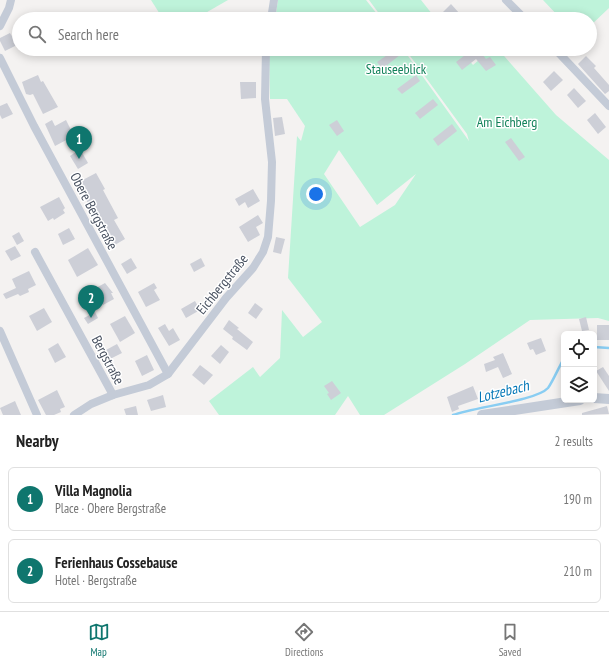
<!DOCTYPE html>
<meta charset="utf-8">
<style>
body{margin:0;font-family:"PT Sans Narrow",sans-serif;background:#f2f2f2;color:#222}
.controls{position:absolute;right:12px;bottom:12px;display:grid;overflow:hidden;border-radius:6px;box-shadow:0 2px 10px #0003}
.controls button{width:36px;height:36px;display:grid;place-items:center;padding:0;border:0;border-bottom:1px solid #e0e0e0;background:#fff;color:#222;font:20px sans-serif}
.you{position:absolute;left:316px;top:194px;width:14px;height:14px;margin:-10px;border:3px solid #fff;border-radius:50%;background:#1a73e8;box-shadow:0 0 0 6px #1a73e833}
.badge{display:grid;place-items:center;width:26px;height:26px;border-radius:50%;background:#0f766e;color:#fff;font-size:13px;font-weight:700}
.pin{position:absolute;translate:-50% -33px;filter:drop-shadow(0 1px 2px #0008)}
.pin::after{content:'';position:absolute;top:21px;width:14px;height:12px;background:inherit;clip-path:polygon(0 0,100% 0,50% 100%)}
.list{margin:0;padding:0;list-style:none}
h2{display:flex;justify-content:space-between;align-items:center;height:52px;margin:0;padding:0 16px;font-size:17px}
h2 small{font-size:13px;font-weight:400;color:#767676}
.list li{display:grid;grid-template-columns:26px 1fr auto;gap:12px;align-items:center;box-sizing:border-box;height:64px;margin:0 8px 8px;padding:0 8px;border:1px solid #e0e0e0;border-radius:6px}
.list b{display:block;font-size:15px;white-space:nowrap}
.list p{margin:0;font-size:13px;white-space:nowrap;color:#767676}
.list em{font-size:13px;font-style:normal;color:#767676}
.icon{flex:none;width:22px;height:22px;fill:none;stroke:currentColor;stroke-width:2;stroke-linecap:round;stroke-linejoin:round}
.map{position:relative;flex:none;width:609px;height:415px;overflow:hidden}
.search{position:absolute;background:#fff;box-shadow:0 2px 10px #0003;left:12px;right:12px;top:12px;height:44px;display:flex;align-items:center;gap:10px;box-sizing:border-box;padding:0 14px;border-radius:22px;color:#767676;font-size:15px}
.sheet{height:196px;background:#fff}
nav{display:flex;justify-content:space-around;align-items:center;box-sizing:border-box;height:56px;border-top:1px solid #e0e0e0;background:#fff;font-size:11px;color:#767676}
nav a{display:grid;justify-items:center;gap:2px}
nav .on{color:#0f766e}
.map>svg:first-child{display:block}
</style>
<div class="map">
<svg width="609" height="415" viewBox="0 0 609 415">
<rect width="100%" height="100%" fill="#f4f2f1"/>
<g fill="#bef3da" fill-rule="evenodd">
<path d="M151,0h77l-33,19h-32z"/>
<path d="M278,0h88l15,19h-106z"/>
<path d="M369,0h52l15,19h-53z"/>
<path d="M543,0h66v8l-19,18v-7h-14l-6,-5 -9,5z"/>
<path d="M269,49h134l66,92 -2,-7 -62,-85h55l13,16 19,-16h6l58,66 53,45v161l-11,-3 -68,2 -65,44 -81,51h-24l-12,-19 -13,19h-116l-10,-14 44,-34 7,10 20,-19 2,-48 21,27 19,-15 -34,-44 9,-142 4,5 4,-15 -18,-27h-17zM339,150l38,55 39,-31 -21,31 -35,22 -36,-53z"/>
</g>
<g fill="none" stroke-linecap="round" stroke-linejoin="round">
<g stroke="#89cdf2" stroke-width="2.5">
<path d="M594,347l15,1"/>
<path d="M453,415c21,-8 83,-14 95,-27 4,-5 12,-23 16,-30"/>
</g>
</g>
<g fill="#cdcfd7">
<path d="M451,4l9,10 -5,5h-8l-5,-6z"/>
<path d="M10,33l7,12 -12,6 -5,-10v-3z"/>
<path d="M396,49l4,6 -18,14 -5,-7z"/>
<path d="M473,49h5l8,10 4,-2 6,8 -10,6 -10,-12 -14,11 -6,-8z"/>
<path d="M586,56l10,10 -2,2 15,17v6l-4,3 -27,-30z"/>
<path d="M554,71l9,9 -12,11 -8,-9z"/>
<path d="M38,75l3,7 2,-1 15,26 -15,7 -10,-20 -3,1 -4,-1 -4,-12z"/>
<path d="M416,75l4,6 -18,13 -5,-5z"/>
<path d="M240,82h16v16l-15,1z"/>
<path d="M574,88l12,13 -8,7 -11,-13z"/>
<path d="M433,99l5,6 -18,14 -5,-6z"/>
<path d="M7,103l6,11 -11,5 -2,-4v-9z"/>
<path d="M595,113l11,14 -8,7 -11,-14z"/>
<path d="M282,117l3,17 -10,2 -2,-18z"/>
<path d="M52,120l3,6 11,-6 8,16 -19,10 -10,-22z"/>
<path d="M337,120l7,11 -7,5 -8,-11z"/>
<path d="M452,124l5,7 -19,15 -5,-7z"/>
<path d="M511,138l14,19 -6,4 -14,-19z"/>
<path d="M80,149l8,14 -10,6 -8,-13z"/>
<path d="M96,173l9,16 -2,1 15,28 -4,2 11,19 -12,7 -11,-20 -1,1 -24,-44z"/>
<path d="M253,189l7,12 -12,7 -3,-6 -6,4 -4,-7z"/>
<path d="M59,197l6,11 -2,2 2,3 -11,7 -1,-2 -5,3 -8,-14z"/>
<path d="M258,215l5,8 -7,4 4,8 -12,7 -9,-15z"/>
<path d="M69,228l6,11 -12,6 -5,-11z"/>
<path d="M19,232l5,9 -7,4 -5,-9z"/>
<path d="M276,237l9,2 -4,15 -8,-2z"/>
<path d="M15,246l6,10 -10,5 -6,-10z"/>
<path d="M88,248l10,17 -21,12 -9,-17z"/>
<path d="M131,258l6,10 -10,6 -6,-10z"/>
<path d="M201,258l4,8 -11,6 -4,-8z"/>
<path d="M29,271l7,14 -8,4 1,3 -9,4 -2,-2 -12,5 -3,-5 13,-6 -4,-9z"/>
<path d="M105,283l8,10h-2l3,6 -11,6 -9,-16z"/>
<path d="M154,283l3,5 -3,2 6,10 -14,7 -8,-15z"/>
<path d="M195,301l5,9 -14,8 -5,-9z"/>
<path d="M255,303l8,6 -7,10 -8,-6z"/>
<path d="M44,308l8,14 -15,9 -8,-15z"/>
<path d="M95,312l3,6 -10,6 -4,-6z"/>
<path d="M125,316l10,17 -15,9 -10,-18z"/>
<path d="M586,317l3,13 -7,1 -3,-12z"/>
<path d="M229,320l10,8 -2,1 16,13 -6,8 -15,-11 1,-2 -10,-8z"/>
<path d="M165,324l4,7 4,-3 7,12 -11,6 -11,-18z"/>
<rect x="597" y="325" width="12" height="15"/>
<path d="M541,338l5,13 -10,4 -3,-6 -3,1 -3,-7z"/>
<path d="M58,343l8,14 -11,6 -7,-14z"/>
<path d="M117,344l5,9 -12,6 -4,-9z"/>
<path d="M221,345l8,7 -9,12 -9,-8z"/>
<path d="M503,353l9,21 -9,4 -5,-11 -12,5 -2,-8 11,-4 -2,-3z"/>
<path d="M147,355l7,15 -12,6 -7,-15z"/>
<path d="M200,365l13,10 -9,10 -12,-10z"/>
<path d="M603,367l6,9v15l-13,-20z"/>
<path d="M332,381l9,12 -10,7 -4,-6 2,-1 -5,-7z"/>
<path d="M473,386l5,13 -20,7 1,3 -7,3 -5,-15z"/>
<path d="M507,387l2,7 -14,6 -3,-7z"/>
<path d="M57,390l8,17 -5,2 1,3 -7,3h-8l-8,-15z"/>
<path d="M163,395l3,12 -15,4 -4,-11z"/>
<path d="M15,401l6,14h-18l-3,-7z"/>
<path d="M136,406l2,9h-12l-2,-6z"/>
<path d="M607,406l2,8 -27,1v-2z"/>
</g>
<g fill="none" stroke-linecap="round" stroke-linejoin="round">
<g stroke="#c4cbd7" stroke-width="8">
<path d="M506,0l19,19"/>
<path d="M271,19l3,-19"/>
<path d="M0,26l9,-18 2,-8"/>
<path d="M555,49l54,57"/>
<path d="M0,58l34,68 134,248"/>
<path d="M35,252l78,143"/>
<path d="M0,331l37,84"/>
<path d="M74,415l17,-11 22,-9 36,-10 19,-11 58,-76 27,-30 10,-16 5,-15 3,-36 1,-39 -7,-63 1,-50"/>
</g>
<g stroke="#c4cbd7" stroke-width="10">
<path d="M594,398l15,1"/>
<path d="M482,415l98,-15"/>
</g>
</g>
<g text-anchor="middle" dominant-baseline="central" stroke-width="3" stroke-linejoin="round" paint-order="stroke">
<g font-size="14" fill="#12825a" stroke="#fff">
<text x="396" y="69">Stauseeblick</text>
<text x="507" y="122">Am Eichberg</text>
</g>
<g font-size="14" fill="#485160" stroke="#fff">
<text transform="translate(94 211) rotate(62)">Obere Bergstraße</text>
<text transform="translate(222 284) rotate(-51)">Eichbergstraße</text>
<text transform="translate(108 360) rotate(62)">Bergstraße</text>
</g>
<g font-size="15" font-style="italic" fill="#0477b7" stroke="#fff">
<text transform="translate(503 391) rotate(-14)">Lotzebach</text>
</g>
</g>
</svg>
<div class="controls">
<button><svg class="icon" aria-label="locate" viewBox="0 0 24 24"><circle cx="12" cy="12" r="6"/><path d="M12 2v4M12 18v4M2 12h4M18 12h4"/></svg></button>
<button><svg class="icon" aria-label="layers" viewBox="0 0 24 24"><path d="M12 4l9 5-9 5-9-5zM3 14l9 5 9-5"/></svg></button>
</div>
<div class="you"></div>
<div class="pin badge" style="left:79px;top:159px">1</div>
<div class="pin badge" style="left:91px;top:318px">2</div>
<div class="search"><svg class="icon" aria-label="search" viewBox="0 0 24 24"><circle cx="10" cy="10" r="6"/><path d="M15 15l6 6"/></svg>Search here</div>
</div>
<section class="sheet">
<h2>Nearby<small>2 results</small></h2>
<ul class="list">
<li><span class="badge">1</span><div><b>Villa Magnolia</b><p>Place · Obere Bergstraße</p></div><em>190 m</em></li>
<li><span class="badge">2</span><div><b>Ferienhaus Cossebause</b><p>Hotel · Bergstraße</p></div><em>210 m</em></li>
</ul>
</section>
<nav>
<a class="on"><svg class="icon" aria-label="map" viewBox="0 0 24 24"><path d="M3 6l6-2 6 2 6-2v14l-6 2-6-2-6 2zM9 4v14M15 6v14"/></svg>Map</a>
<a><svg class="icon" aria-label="directions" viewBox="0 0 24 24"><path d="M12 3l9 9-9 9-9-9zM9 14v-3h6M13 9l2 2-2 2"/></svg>Directions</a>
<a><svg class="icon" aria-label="saved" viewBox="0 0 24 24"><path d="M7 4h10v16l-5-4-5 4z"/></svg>Saved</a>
</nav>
